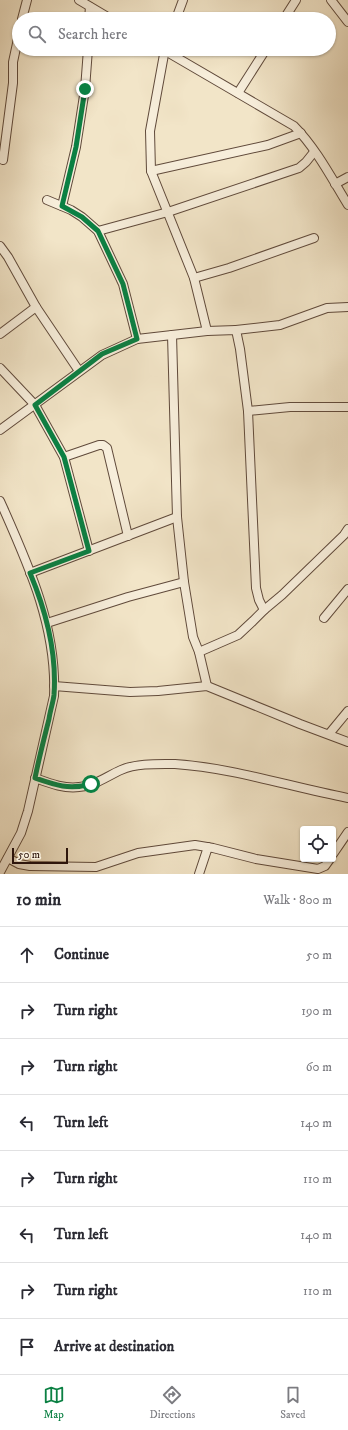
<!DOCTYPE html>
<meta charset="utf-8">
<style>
body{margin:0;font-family:"IM FELL DW Pica",serif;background:#f7f7f7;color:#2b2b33}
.controls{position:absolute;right:12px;bottom:12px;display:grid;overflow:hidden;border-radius:4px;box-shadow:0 1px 3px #0004}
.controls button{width:36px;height:36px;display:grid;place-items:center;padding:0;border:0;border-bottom:1px solid #e1e1e2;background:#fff;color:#2b2b33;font:20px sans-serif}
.scale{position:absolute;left:12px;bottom:10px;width:56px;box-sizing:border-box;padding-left:4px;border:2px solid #2f160c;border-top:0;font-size:11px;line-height:14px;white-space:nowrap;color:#2f160c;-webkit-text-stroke:3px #f7eedb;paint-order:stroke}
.stop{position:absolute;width:12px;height:12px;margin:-9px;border:3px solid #0b8043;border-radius:50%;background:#fff}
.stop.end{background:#0b8043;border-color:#fff;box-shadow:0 1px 4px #0008}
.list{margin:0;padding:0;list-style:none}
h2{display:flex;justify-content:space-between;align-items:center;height:52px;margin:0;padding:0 16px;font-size:17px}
h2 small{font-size:13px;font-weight:400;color:#7c7c81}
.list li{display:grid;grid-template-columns:26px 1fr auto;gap:12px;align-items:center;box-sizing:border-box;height:56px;padding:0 16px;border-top:1px solid #e1e1e2}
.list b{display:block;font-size:15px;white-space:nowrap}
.list em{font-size:13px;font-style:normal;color:#7c7c81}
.icon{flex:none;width:22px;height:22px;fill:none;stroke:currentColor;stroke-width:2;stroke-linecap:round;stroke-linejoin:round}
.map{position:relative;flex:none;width:348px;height:874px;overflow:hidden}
.search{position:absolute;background:#fff;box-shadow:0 1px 3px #0004;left:12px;right:12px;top:12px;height:44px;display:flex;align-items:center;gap:10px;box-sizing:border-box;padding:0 14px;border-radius:22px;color:#7c7c81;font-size:15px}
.sheet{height:500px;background:#fff}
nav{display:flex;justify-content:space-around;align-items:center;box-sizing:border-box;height:56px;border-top:1px solid #e1e1e2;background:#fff;font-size:11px;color:#7c7c81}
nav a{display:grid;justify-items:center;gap:2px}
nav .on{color:#0b8043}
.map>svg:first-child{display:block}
</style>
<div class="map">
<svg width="348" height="874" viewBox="0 0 348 874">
<rect width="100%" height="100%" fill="#f2e5c8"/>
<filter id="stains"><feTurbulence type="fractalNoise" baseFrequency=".005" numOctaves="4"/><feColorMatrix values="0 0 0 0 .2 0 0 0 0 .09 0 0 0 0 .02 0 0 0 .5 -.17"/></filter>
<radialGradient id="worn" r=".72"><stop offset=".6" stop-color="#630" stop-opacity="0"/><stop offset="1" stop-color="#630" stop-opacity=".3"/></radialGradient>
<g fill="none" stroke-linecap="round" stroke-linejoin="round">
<g stroke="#604a3b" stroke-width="10">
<g id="minor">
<path d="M79,0l32,19"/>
<path d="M331,0l17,22"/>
<path d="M22,19l5,-19"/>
<path d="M89,19l1,-12"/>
<path d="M176,19l7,-19"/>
<path d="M284,19l12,-19"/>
<path d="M162,49l132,77c22,22 38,53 54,79"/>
<path d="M165,49l-15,82 1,40 43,107 13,53"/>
<path d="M238,93l28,-44"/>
<path d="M3,160l10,-77v-21l6,-28"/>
<path d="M151,171l117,-26 33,-12"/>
<path d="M335,184l13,-7"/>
<path d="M47,200l24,10 11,7 16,14 25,53 14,55"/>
<path d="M62,206l14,-59 9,-58 3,-40"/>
<path d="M98,231l70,-19 131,-44 7,-6 8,-10"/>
<path d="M0,246l8,11 28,50 43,64"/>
<path d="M194,278l35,-10 85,-30"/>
<path d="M236,330l44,-5 47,-17 21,-1"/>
<path d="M0,334l36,-27"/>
<path d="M172,335l5,182 7,65 9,55 6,15"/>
<path d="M0,368l35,37 29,52 25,94"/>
<path d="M248,411l42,-4h58"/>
<path d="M0,430l102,-75 35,-16 70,-8 29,-1 4,19 8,62 8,177 3,12 5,10 -11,11 -15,14 -39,17 8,34"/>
<path d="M64,457l35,-12h4l4,3 21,88"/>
<path d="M0,501c28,63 57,125 54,195l-26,115 -7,22 -21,39"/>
<path d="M30,573l147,-56"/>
<path d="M264,610l18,-15 62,-60 4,-6"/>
<path d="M324,618l24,-29"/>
<path d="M47,623l81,-26 56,-15"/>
<path d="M54,686l76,6 28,-1 49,-5 93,38 48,18"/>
<path d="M329,734l19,-23"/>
<path d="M35,778c14,5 29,11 44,9 16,-1 28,-11 42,-17 16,-7 37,-6 54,-6 59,4 115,23 173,34"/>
<path d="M333,854l15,-22"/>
<path d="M8,858l11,6 11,2 66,1 42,-14 57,-8 18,3 43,11 62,10 7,-3 5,-7"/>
<path d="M199,874l9,-27"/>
</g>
</g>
<use href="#minor" stroke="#f7eedb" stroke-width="8"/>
</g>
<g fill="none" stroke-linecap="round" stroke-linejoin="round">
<path stroke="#0b8043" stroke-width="5" d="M85,89l-9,58 -14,59 20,11 16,14 25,53 14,55 -35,15 -67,51 29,52 25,94 -59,22c16,38 27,80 24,122 -1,8 -4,16 -5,24 -5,20 -10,39 -14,59 20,7 34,12 56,6"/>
</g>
<rect width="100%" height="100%" filter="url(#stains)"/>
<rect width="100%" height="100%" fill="url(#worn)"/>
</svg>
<div class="controls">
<button><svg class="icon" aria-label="locate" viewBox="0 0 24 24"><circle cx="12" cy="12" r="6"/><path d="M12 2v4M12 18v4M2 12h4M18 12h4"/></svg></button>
</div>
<div class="scale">50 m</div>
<div class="stop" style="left:91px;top:784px"></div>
<div class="stop end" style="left:85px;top:89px"></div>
<div class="search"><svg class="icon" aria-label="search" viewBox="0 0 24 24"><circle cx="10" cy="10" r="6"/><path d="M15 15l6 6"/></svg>Search here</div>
</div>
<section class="sheet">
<h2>10 min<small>Walk · 800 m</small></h2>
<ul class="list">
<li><svg class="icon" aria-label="ahead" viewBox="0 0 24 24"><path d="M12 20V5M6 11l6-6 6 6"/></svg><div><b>Continue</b></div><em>50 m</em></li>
<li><svg class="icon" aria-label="right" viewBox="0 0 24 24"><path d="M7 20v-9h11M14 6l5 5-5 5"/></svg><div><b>Turn right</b></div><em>190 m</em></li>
<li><svg class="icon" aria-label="right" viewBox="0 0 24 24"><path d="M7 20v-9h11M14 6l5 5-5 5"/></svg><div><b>Turn right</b></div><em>60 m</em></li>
<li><svg class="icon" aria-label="left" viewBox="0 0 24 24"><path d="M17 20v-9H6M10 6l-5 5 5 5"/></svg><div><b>Turn left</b></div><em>140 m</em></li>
<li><svg class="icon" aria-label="right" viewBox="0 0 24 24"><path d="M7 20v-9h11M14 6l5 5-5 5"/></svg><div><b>Turn right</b></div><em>110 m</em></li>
<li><svg class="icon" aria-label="left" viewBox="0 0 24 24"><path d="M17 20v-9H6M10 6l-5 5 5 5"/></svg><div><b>Turn left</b></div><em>140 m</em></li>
<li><svg class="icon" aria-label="right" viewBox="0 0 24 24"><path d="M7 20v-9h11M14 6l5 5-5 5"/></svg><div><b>Turn right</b></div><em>110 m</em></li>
<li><svg class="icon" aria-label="arrive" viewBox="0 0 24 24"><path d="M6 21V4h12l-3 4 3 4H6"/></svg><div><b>Arrive at destination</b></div></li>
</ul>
</section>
<nav>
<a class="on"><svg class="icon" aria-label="map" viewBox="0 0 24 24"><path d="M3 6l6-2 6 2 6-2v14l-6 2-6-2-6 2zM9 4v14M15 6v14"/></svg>Map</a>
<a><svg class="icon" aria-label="directions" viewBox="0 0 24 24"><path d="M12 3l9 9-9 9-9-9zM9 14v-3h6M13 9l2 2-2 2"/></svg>Directions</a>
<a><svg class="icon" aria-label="saved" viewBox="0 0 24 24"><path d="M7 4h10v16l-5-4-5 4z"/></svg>Saved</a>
</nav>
